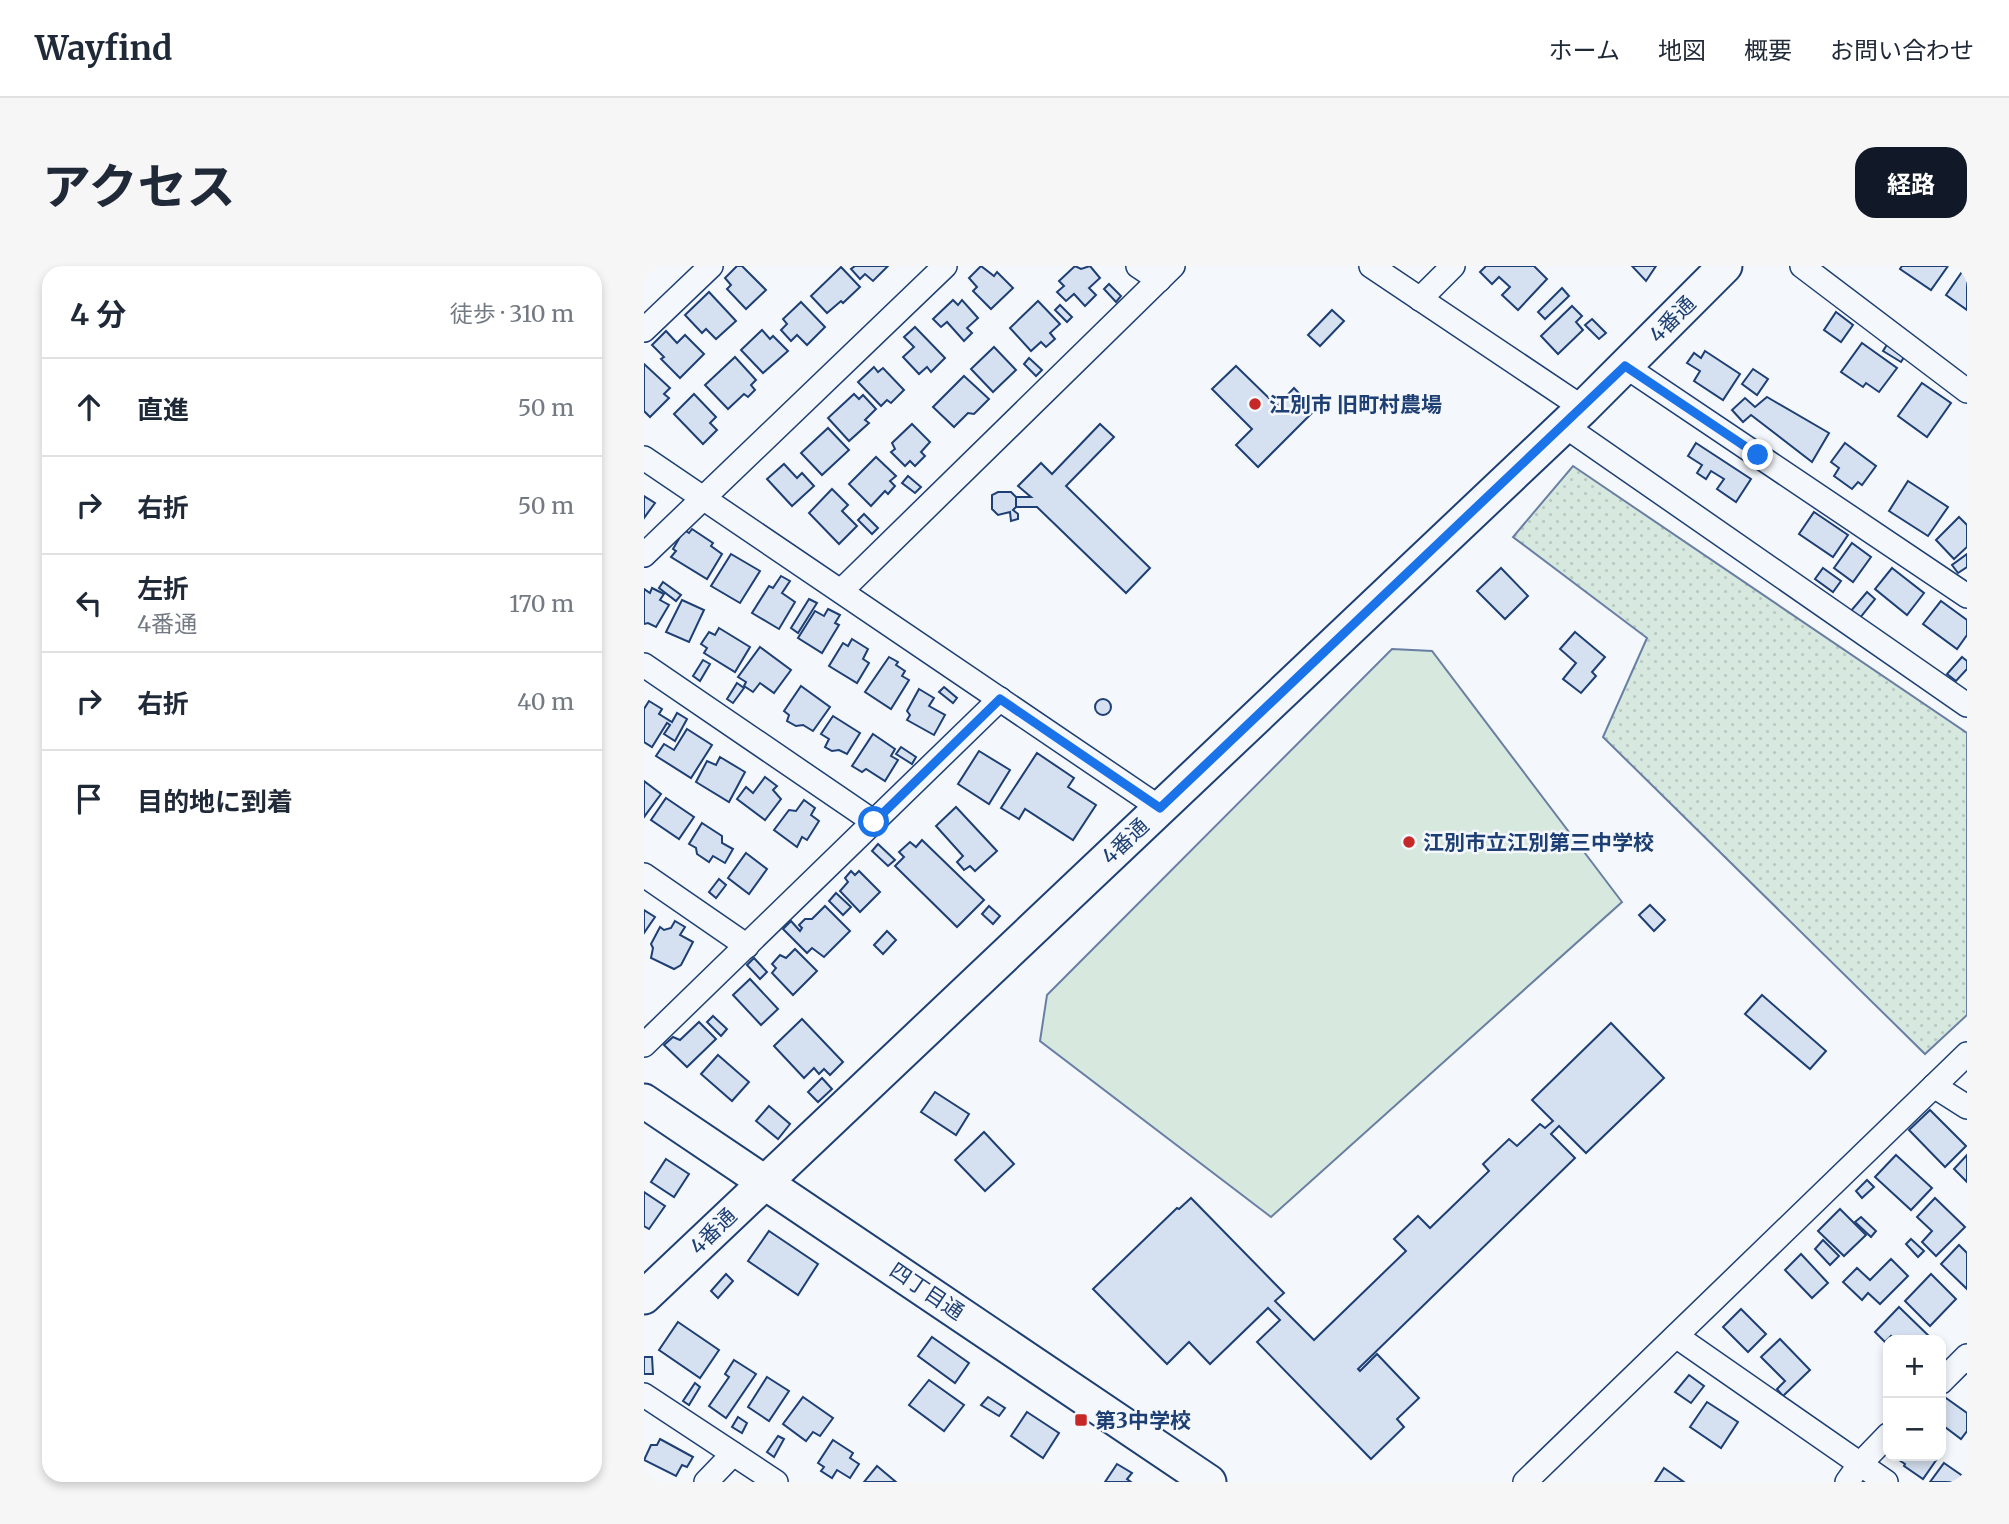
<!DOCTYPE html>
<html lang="ja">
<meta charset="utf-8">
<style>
body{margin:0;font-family:Merriweather,"Noto Sans JP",serif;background:#f6f6f7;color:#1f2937}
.controls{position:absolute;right:21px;bottom:21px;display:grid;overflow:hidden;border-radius:14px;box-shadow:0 4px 10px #0003}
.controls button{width:63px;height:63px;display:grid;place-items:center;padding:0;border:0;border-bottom:2px solid #e0e1e3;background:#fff;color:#1f2937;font:35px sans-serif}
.stop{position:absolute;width:21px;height:21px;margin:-16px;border:5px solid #1a73e8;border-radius:50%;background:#fff}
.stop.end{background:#1a73e8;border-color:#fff;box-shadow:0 2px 7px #0008}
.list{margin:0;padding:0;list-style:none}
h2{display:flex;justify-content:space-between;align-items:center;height:91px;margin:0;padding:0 28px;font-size:30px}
h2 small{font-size:23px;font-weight:400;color:#747a83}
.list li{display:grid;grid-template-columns:46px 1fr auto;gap:21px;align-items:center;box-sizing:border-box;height:98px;padding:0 28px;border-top:2px solid #e0e1e3}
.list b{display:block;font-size:26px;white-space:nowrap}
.list p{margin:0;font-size:23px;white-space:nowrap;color:#747a83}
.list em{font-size:23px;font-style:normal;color:#747a83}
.icon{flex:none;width:38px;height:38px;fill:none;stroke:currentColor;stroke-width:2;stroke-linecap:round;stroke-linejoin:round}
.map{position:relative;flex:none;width:1323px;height:1216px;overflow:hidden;border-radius:21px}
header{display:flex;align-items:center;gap:42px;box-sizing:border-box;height:98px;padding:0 35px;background:#fff;border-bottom:2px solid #e0e1e3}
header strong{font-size:33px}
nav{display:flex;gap:38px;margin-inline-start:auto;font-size:24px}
.intro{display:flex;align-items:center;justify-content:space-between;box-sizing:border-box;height:168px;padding:0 42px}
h1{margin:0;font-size:49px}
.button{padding:18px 32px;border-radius:21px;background:#111827;color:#fff;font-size:24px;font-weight:700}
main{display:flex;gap:42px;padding:0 42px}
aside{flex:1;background:#fff;border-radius:21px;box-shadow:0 4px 10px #0003}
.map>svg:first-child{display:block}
</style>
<header>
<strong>Wayfind</strong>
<nav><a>ホーム</a><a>地図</a><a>概要</a><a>お問い合わせ</a></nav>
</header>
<div class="intro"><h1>アクセス</h1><a class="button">経路</a></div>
<main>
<aside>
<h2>4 分<small>徒歩 · 310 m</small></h2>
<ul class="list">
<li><svg class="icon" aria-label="ahead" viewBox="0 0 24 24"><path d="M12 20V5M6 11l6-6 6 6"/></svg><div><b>直進</b></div><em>50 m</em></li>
<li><svg class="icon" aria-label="right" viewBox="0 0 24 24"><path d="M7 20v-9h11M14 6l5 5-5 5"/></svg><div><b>右折</b></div><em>50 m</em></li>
<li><svg class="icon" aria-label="left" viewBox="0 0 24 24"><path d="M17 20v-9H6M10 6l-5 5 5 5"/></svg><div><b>左折</b><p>4番通</p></div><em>170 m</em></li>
<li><svg class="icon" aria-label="right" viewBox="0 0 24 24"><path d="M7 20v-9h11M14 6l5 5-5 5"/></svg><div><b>右折</b></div><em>40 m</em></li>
<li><svg class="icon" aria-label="arrive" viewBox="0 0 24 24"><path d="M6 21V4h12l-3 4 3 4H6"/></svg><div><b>目的地に到着</b></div></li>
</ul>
</aside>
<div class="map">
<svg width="1323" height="1216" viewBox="0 0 1323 1216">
<defs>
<pattern id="grass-dots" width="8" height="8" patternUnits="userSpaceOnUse" patternTransform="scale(1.75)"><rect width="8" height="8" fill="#d7e8df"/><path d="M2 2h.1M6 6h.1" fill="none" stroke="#b8c8c3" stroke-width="1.8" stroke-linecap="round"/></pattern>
</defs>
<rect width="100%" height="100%" fill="#f4f7fb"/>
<path fill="url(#grass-dots)" stroke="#687fa3" stroke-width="2" d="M929,200l394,267v282l-42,39 -322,-317 44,-99 -134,-101z"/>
<path fill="#d7e8df" stroke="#687fa3" stroke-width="2" d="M748,383l40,2 190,251 -351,315 -231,-176 7,-46z"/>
<g fill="#d5e0f0" stroke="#1d3f73" stroke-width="2">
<path d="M93,0h5l24,24 -20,19 -19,-20 4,-4 -6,-7z"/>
<path d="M211,0h33l-15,15 -8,-7 -5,5 -9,-10z"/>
<path d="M337,0l13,10 3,-4 16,16 -22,21 -18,-18 4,-4 -8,-9z"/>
<path d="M431,0l6,3 9,-3 10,12 -11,10 7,7 -11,11 -11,-12 -8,7 -9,-9 7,-6 -5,-5z"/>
<path d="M842,0h48l13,13 -29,31 -16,-15 8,-8 -11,-10 -7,7 -12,-12z"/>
<path d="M988,0h24l-10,15z"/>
<path d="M1258,0h46l-17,24 -31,-21z"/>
<path d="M197,1l19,20 -17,16 -2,-2 -14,12 -16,-17z"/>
<path d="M1320,3l3,2v39l-21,-15z"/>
<path d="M465,18l12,12 -5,6 -12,-13z"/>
<path d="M918,22l7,8 -24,23 -7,-7z"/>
<path d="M65,26l27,29 -20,18 -10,-10 -4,4 -17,-18z"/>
<path d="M309,34l5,5 4,-5 16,18 -11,10 5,5 -8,8 -17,-19 -6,5 -8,-8z"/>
<path d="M394,35l22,23 -10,9 5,6 -9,8 -5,-5 -10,9 -21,-23z"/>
<path d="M157,36l24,25 -18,18 -10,-10 -6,6 -10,-11 6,-6 -4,-5z"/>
<path d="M416,39l12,12 -5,5 -12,-12z"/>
<path d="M928,40l10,10 -6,6 7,8 -25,24 -17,-18z"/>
<path d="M688,44l12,11 -24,25 -12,-11z"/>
<path d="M1192,46l17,13 -12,17 -17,-12z"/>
<path d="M948,53l14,14 -7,6 -14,-14z"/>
<path d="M271,61l30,31 -14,14 -4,-5 -8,7 -16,-17 11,-10 -10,-10z"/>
<path d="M118,64l8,9 3,-3 15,15 -25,22 -22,-23z"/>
<path d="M22,65l11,12 8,-8 19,19 -24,24 -19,-19 3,-2 -12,-12z"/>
<path d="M1218,77l35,25 -18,24 -13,-9 -3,4 -22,-15z"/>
<path d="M1244,77l18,11 -5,8 -18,-11z"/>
<path d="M350,81l22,23 -23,22 -22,-23z"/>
<path d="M1061,85l35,23 -17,26 -29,-19 6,-10 -13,-8 7,-10 7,5z"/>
<path d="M91,91l21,23 -5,5 4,5 -7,7 -4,-3 -16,15 -23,-24z"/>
<path d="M385,92l13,12 -6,6 -12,-12z"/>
<path d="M0,98l26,24 -6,6 5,4 -19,19 -6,-6z"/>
<path d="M592,100l41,40 17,-18 21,22 -57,57 -22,-22 16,-16 -40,-40z"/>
<path d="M230,101l4,5 5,-4 21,22 -13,13 -4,-3 -6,6 -23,-24z"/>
<path d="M1109,103l15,10 -11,16 -15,-11z"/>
<path d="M320,110l25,23 -15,15 -6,-1 -14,14 -21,-20z"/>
<path d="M1278,117l29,20 -24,34 -29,-21z"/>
<path d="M50,128l22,23 -6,6 7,7 -14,14 -29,-30z"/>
<path d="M210,128l5,5 4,-4 13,14 -11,11 4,3 -20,18 -21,-23z"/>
<path d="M1123,131l62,36 -17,29 -61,-47 -8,7 -11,-12 13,-12 10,9z"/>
<path d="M268,158l18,18 -9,10 4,4 -10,10 -5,-5 -5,5 -14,-14 4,-3 -3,-6z"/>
<path d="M456,158l14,13 -48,49 84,82 -24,25 -89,-86h-21v-10h15l-13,-11 23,-23 11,11z"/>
<path d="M184,162l21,22 -27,25 -21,-22z"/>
<path d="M1052,177l55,36 -15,23 -19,-13 7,-10 -13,-8 -5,8 -9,-6 5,-8 -14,-9z"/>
<path d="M1201,177l31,23 -14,19 -4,-3 -6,7 -18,-13 5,-8 -8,-6z"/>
<path d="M232,191l20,19 -6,5 5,5 -7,8 -3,-3 -14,15 -22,-22z"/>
<path d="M140,198l13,14 5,-5 12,13 -22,20 -25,-27z"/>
<path d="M264,210l13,11 -6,6 -13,-10z"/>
<path d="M1264,215l40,26 -20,29 -39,-25z"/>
<path d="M188,223l16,16 -6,6 15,15 -18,18 -30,-31z"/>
<path d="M354,226h13l5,5v10l-3,3 5,4v5l-7,2 -1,-9 -12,3 -6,-6v-14z"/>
<path d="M0,230l11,7 -11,15z"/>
<path d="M1170,246l34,23 -15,22 -34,-23z"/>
<path d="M220,248l14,14 -6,6 -14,-14z"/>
<path d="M1315,251l8,8v22l-13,12 -18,-19z"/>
<path d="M48,263l21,14 -2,3 11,8 -15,25 -36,-22 5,-6 -3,-2 11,-19 5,3z"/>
<path d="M1208,277l19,14 -18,25 -19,-14z"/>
<path d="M87,288l29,17 -20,32 -29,-17z"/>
<path d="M1323,288v13l-9,6 -6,-8z"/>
<path d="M857,302l27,28 -23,23 -28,-28z"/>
<path d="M1179,302l18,13 -8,11 -18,-13z"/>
<path d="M1248,302l32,25 -17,22 -32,-26z"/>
<path d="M137,310l9,5 -8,12 13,9 -16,27 -27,-16 17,-27 4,2z"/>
<path d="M19,316l18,13 -5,6 -17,-13z"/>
<path d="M8,322l12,6 -4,6 9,5 -13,22 -8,-4 -4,1v-35l6,4z"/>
<path d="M1223,326l8,7 -16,20 -9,-7z"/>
<path d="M165,333l8,4 -19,30 -7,-5z"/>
<path d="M38,334l22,10 -15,32 -23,-10z"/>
<path d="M1297,335l26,19v15l-10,14 -34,-25z"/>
<path d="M184,343l12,6 -5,8 4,2 -17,28 -24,-15 17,-27 9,5z"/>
<path d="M75,362l31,19 -15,25 -31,-19 3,-5 -6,-4 8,-12 6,3z"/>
<path d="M931,366l30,25 -13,15 4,4 -15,17 -18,-14 13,-16 -16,-14z"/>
<path d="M208,373l16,10 -5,10 6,4 -12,20 -28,-17 14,-23 5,3z"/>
<path d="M116,381l31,23 -17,23 -14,-10 -7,9 -9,-6 2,-4 -8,-5z"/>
<path d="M245,391l9,5 -2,3 9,6 -3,5 7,4 -18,29 -26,-17z"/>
<path d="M1318,391l5,4v8l-11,12 -9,-7z"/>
<path d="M59,394l7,4 -10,17 -7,-5z"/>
<path d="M93,417l7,5 -11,15 -6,-4z"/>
<path d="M157,420l29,21 -17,24 -10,-6 -7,1 -9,-5 2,-6 -5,-4z"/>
<path d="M300,421l13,11 -4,5 -14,-11z"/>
<path d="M275,423l15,9 -5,8 16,9 -11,20 -27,-15 3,-5 -3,-4z"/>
<circle cx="459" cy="441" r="8"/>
<path d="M5,435l13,8 -3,5 13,8 5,-9 10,6 -12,22 -11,-7 6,-9 -3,-2 -15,24 -8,-5v-33z"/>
<path d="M189,450l27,17 -13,21 -8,-4 -7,1 -7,-4 4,-8 -8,-5z"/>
<path d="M43,463l25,16 -21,33 -35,-22 8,-12 10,6z"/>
<path d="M229,468l22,15 -4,7 7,4 -13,21 -19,-12 -4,3 -10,-6z"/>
<path d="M257,481l15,10 -4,7 -16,-10z"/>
<path d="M335,485l31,19 -21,34 -31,-20z"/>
<path d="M393,487l37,25 -6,9 28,18 -23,35 -48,-31 -6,10 -18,-11z"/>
<path d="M76,491l25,15 -16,30 -33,-20 11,-21 9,4z"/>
<path d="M121,511l12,9 -4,4 8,9 -16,21 -28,-21 9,-12 7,6z"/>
<path d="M0,515l17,13 -17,23z"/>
<path d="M22,532l28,19 -15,22 -28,-19z"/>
<path d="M160,534l11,8 -4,7 8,6 -12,19 -5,-3 -5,10 -23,-17 15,-20 7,1z"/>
<path d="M312,541l41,44 -22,20 -5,-5 -6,4 -7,-8 6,-6 -27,-30z"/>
<path d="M58,557l20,13v7l11,6 -8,14 -12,-7 -4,6 -12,-8 -1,-6 -7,-4z"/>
<path d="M278,574l62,60 -27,27 -62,-61 9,-9 -5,-5 11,-10 6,5z"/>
<path d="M234,578l17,16 -7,6 -16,-15z"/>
<path d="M102,587l21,16 -18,25 -21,-16z"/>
<path d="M207,605l4,4 4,-4 21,21 -20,20 -20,-21 8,-9 -3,-4z"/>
<path d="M75,613l7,6 -10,13 -7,-6z"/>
<path d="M192,627l15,14 -8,8 -14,-14z"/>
<path d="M1006,639l15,15 -11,11 -15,-16z"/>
<path d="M181,640l25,25 -26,26 -12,-9 -5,5 -24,-24 8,-8 9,10 2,-3 -3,-3 6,-6h7z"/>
<path d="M345,640l11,10 -7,8 -11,-10z"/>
<path d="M0,644l11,7 -11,16z"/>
<path d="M31,655l10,6 -5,8 13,7 -12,23 -7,4 -23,-11 2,-10 -2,-4 9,-17 4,3 7,-2z"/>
<path d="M243,665l9,9 -13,14 -9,-9z"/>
<path d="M151,683l22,22 -24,24 -21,-22 4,-5 -4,-4 8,-9 6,3z"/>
<path d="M110,692l13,14 -7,7 -13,-14z"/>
<path d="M106,713l28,30 -17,16 -28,-30z"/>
<path d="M1118,729l64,56 -16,18 -65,-55z"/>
<path d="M69,750l14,13 -6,7 -14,-14z"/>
<path d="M158,753l41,43 -13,13 -6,-6 -5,5 -5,-6 -10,10 -30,-32z"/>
<path d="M55,756l17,17 -29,28 -23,-22 9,-8 7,3z"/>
<path d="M967,757l53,55 -78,75 -27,-27 -8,8 24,24 -217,211 2,2 17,-17 42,44 -22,21 7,8 -33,32 -114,-117 23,-22 -12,-12 -58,56 -21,-22 -22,22 -74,-75 84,-81 2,1 12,-11 93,95 -9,8 39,39 92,-89 -12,-12 24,-23 12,12 59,-57 -6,-7 26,-25 8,7 23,-22 5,4 8,-7 -21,-21z"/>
<path d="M74,789l31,27 -17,19 -31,-27z"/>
<path d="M178,812l10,11 -14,13 -10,-10z"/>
<path d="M291,826l34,22 -13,21 -35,-23z"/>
<path d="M125,840l21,18 -12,15 -22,-18z"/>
<path d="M1286,844l36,36 -21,21 -36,-37z"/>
<path d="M340,866l30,32 -29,27 -30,-31z"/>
<path d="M1252,889l36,33 -21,22 -36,-33z"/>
<path d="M1323,889v27l-13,-13z"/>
<path d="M22,893l23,15 -15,23 -23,-15z"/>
<path d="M1223,914l7,7 -12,11 -6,-7z"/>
<path d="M0,926l21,14 -16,23 -5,-3z"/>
<path d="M1291,932l30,29 -29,29 -14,-14 10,-11 -15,-14z"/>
<path d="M1196,943l26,26 -22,21 -26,-25z"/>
<path d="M1217,951l15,14 -5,6 -16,-15z"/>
<path d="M125,965l49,33 -20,31 -50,-34z"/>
<path d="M1267,973l13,12 -6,6 -12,-13z"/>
<path d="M1179,974l16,16 -9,9 -15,-16z"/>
<path d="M1315,979l8,8v36l-26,-25z"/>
<path d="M1157,988l27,29 -16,15 -27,-28z"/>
<path d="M1247,993l17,17 -28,28 -12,-11 -6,7 -19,-18 14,-14 13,12z"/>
<path d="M82,1008l7,7 -15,17 -7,-7z"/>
<path d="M1287,1008l25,25 -26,27 -25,-25z"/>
<path d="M1255,1041l34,33h-38l-4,-4 -6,6 -10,-10z"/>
<path d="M1097,1043l25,25 -18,18 -25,-25z"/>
<path d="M34,1056l41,28 -19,28 -41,-28z"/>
<path d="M288,1071l37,26 -14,20 -37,-27z"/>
<path d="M1136,1073l30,31 -27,26 -6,-7 8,-8 -24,-24z"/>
<path d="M0,1091h8l1,17h-9z"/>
<path d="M90,1094l22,14 -30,44 -17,-12 20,-29 -4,-3z"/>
<path d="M1045,1109l15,11 -13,17 -16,-11z"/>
<path d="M123,1111l22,14 -20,30 -21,-14z"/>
<path d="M285,1114l35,25 -20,26 -35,-26z"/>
<path d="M51,1117l5,4 -11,18 -6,-4z"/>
<path d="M159,1131l30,21 -13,18 -7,-4 -7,9 -23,-17z"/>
<path d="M344,1131l17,11 -6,8 -18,-11z"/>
<path d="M1302,1132l21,15v18l-6,8 -20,-15v-19z"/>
<path d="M1063,1136l31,20 -17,26 -31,-21z"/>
<path d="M383,1146l32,21 -16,25 -32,-22z"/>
<path d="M94,1151l9,6 -5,10 -10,-6z"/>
<path d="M134,1170l6,3 -10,18 -7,-5z"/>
<path d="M16,1173l33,18 -6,10 -5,-2 -6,11 -32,-16 7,-15h6z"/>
<path d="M189,1174l20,13 -3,5 9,6 -9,14 -13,-8 -5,8 -11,-7 3,-4 -6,-4z"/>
<path d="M1254,1190h41l-16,23 -19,-13 1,-2 -9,-6z"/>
<path d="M1300,1197l23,16v3h-37z"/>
<path d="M473,1198l15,9 -5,6 4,3h-26z"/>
<path d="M233,1200l19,16h-32z"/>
<path d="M1020,1202l20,14h-29z"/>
</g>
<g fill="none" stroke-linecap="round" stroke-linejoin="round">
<g stroke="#1d3f73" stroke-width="26">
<g id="street">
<path d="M494,0l21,14"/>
<path d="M727,0l212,142"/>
<path d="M1158,0l165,125"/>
<path d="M776,33l33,-33"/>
<path d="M0,64l67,-64"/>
<path d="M981,100l342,230"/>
<path d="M921,160l402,279"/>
<path d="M0,192l516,350"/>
<path d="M0,289l301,-289"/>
<path d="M197,325l332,-325"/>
<path d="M0,399l230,157"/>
<path d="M0,609l103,71"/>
<path d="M0,779l356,-346"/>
<path d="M1290,820l33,21"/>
<path d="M1032,1070l210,146"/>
<path d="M1297,1116l26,-26"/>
<path d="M0,1129l132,87"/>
<path d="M62,1216l27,-28"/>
<path d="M881,1216l442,-428"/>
<path d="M1203,1216l13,-18 28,-29"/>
</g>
</g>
<g stroke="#1d3f73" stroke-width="37">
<g id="secondary">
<path d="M0,835l565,381"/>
<path d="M0,1031l939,-889 142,-142"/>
</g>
</g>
<use href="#street" stroke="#f4f7fb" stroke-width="23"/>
<use href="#secondary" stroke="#f4f7fb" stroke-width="33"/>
</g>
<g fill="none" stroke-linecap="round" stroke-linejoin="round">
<path stroke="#1a73e8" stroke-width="9" d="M230,556l126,-123 160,109 465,-442 133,89"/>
</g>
<g fill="#c62828" stroke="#f4f7fb" stroke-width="2.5">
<circle cx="611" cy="138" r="7"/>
<circle cx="765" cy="576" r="7"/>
<rect x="430" y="1147" width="14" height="14" rx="3.5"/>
</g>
<g text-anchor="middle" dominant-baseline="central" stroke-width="5" stroke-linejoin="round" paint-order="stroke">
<g font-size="21" fill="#1d3f73" stroke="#f4f7fb">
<text transform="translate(1028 53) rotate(-45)">4番通</text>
<text transform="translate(481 575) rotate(-43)">4番通</text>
<text transform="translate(69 965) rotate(-44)">4番通</text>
<text transform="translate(283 1025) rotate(34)">四丁目通</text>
</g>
<g font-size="21" font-weight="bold" fill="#1d3f73" stroke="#f4f7fb" text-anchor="start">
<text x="625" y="138">江別市 旧町村農場</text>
<text x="779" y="576">江別市立江別第三中学校</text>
<text x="451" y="1154">第3中学校</text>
</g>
</g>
</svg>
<div class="controls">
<button>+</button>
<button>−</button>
</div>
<div class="stop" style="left:230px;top:556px"></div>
<div class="stop end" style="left:1114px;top:189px"></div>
</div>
</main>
